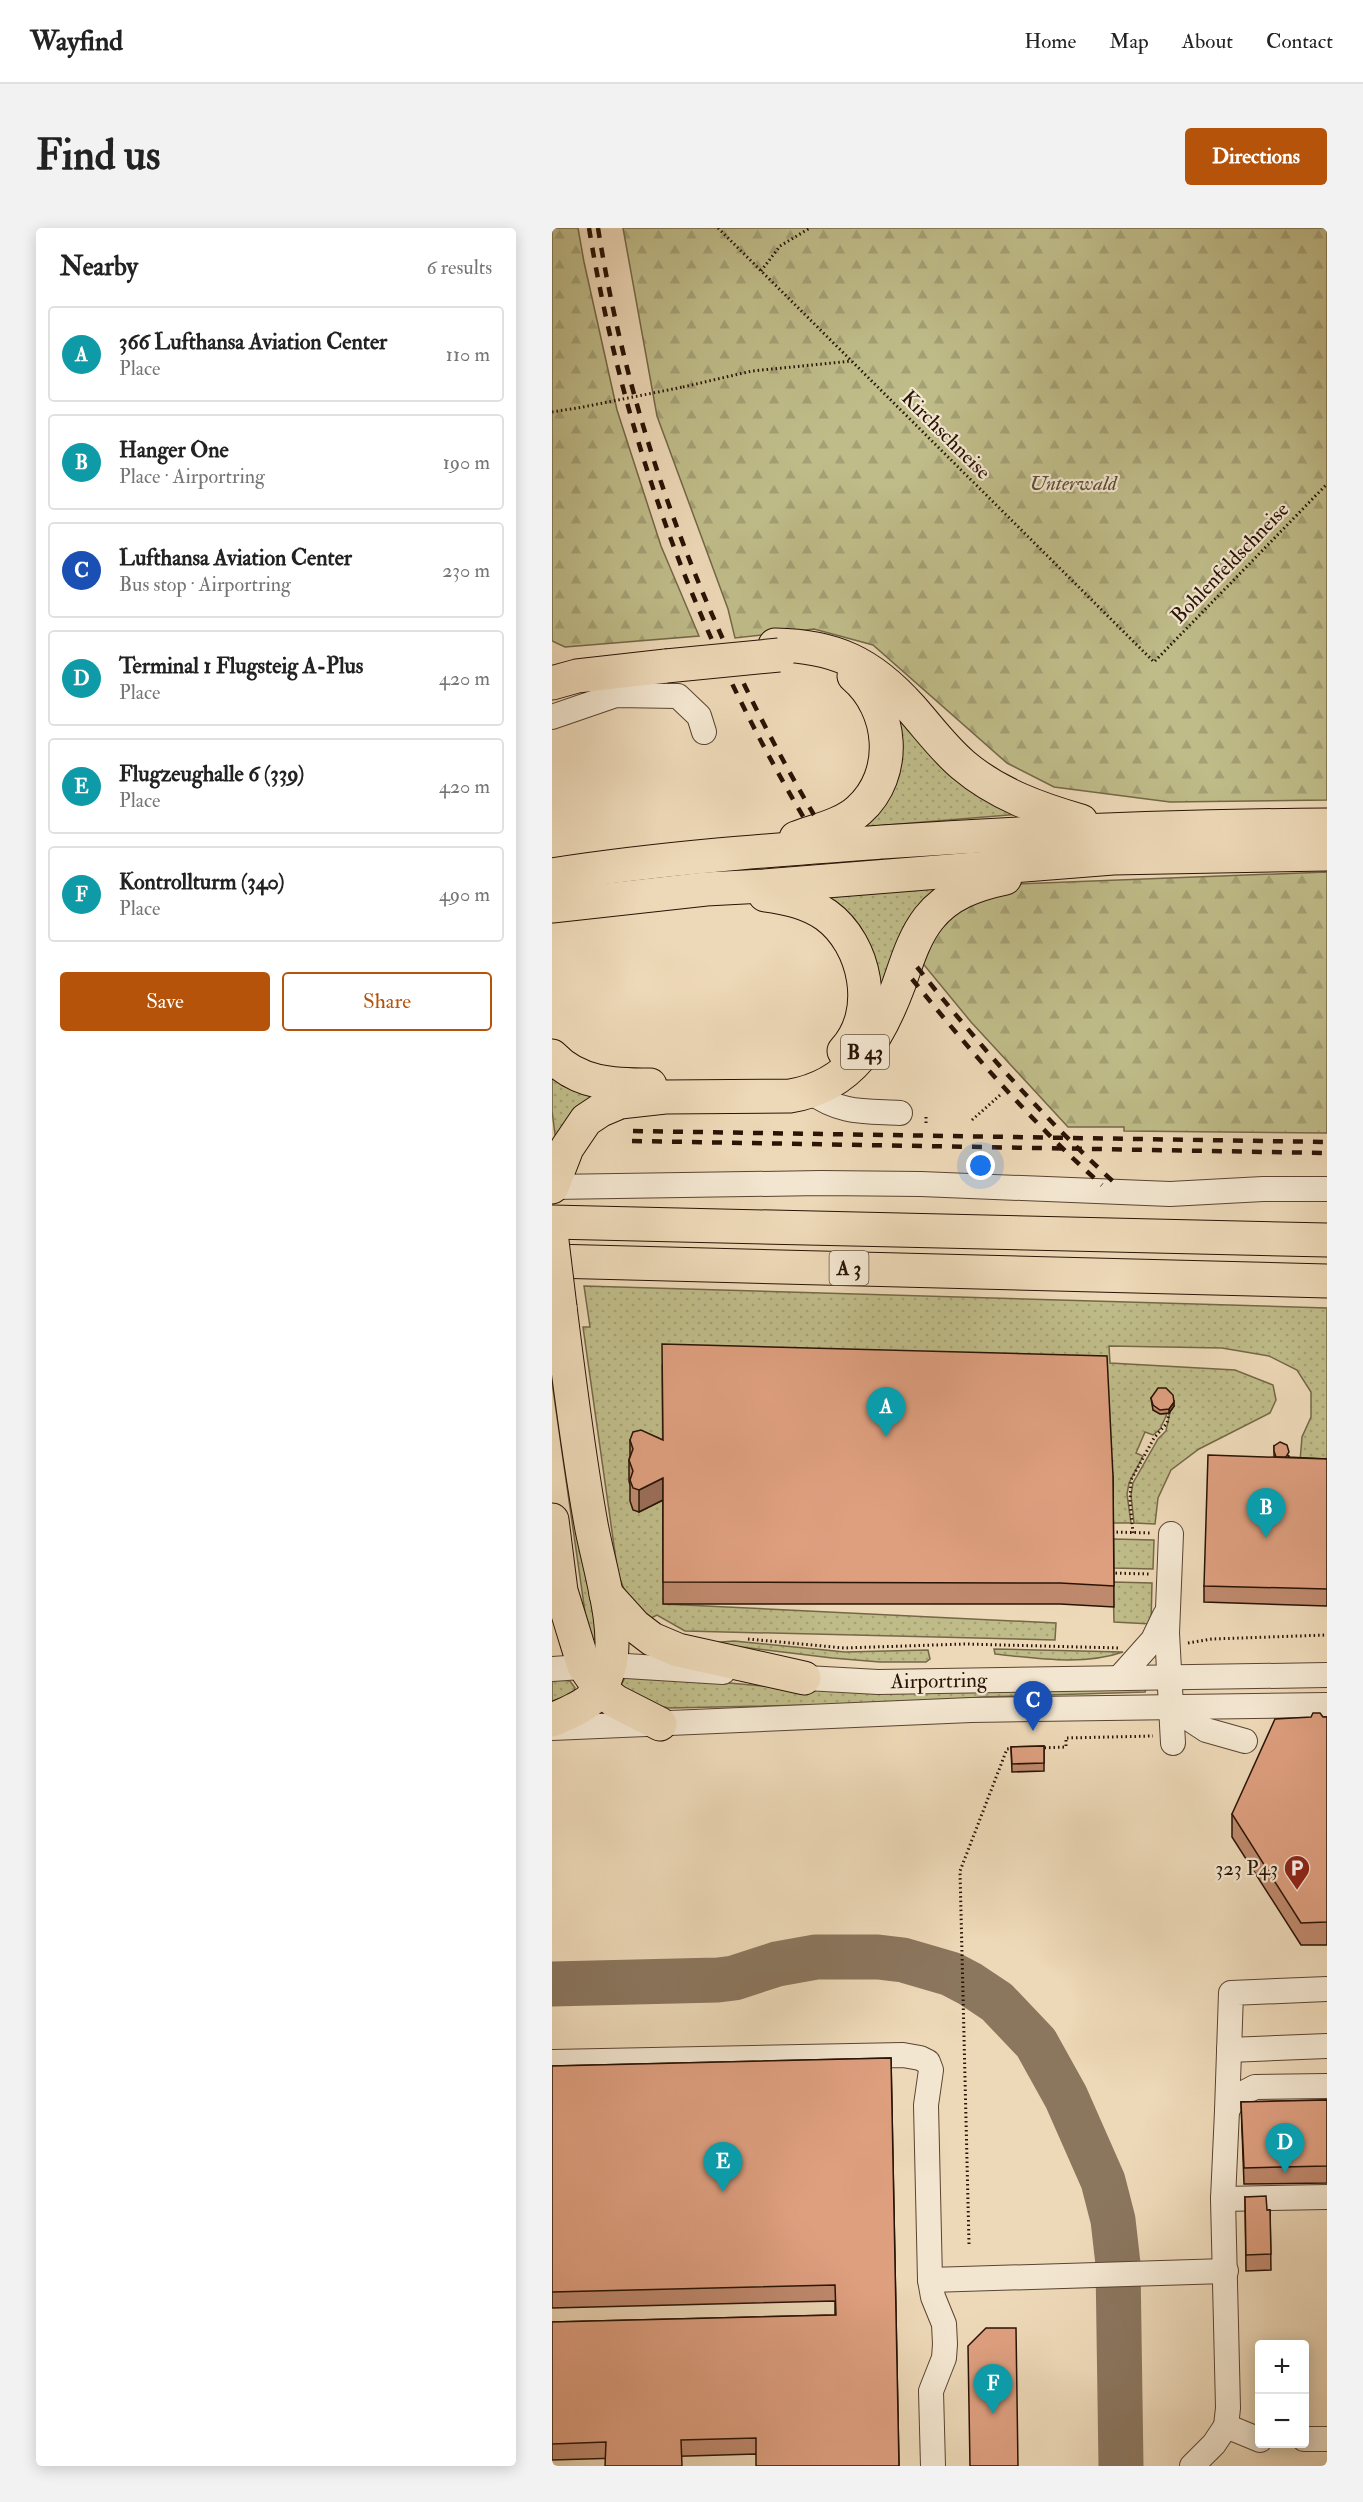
<!DOCTYPE html>
<meta charset="utf-8">
<style>
body{margin:0;font-family:"IM FELL Double Pica",serif;background:#f2f2f2;color:#222}
.controls{position:absolute;right:18px;bottom:18px;display:grid;overflow:hidden;border-radius:6px;box-shadow:0 3px 15px #0003}
.controls button{width:54px;height:54px;display:grid;place-items:center;padding:0;border:0;border-bottom:2px solid #e0e0e0;background:#fff;color:#222;font:30px sans-serif}
.you{position:absolute;left:429px;top:938px;width:21px;height:21px;margin:-15px;border:4px solid #fff;border-radius:50%;background:#1a73e8;box-shadow:0 0 0 9px #1a73e833}
.badge{display:grid;place-items:center;width:39px;height:39px;border-radius:50%;background:#b45309;color:#fff;font-size:20px;font-weight:700}
.pin{position:absolute;translate:-50% -50px;filter:drop-shadow(0 2px 3px #0008)}
.pin::after{content:'';position:absolute;top:32px;width:21px;height:18px;background:inherit;clip-path:polygon(0 0,100% 0,50% 100%)}
.list{margin:0;padding:0;list-style:none}
h2{display:flex;justify-content:space-between;align-items:center;height:78px;margin:0;padding:0 24px;font-size:26px}
h2 small{font-size:20px;font-weight:400;color:#767676}
.list li{display:grid;grid-template-columns:39px 1fr auto;gap:18px;align-items:center;box-sizing:border-box;height:96px;margin:0 12px 12px;padding:0 12px;border:2px solid #e0e0e0;border-radius:6px}
.list b{display:block;font-size:22px;white-space:nowrap}
.list p{margin:0;font-size:20px;white-space:nowrap;color:#767676}
.list em{font-size:20px;font-style:normal;color:#767676}
.actions{display:flex;gap:12px;padding:18px 24px}
.actions a{flex:1;padding:14px 0;border:2px solid #b45309;border-radius:6px;text-align:center;font-size:21px;color:#b45309}
.actions .main{background:#b45309;color:#fff}
.map{position:relative;flex:none;width:775px;height:2238px;overflow:hidden;border-radius:6px}
header{display:flex;align-items:center;gap:36px;box-sizing:border-box;height:84px;padding:0 30px;background:#fff;border-bottom:2px solid #e0e0e0}
header strong{font-size:28px}
nav{display:flex;gap:33px;margin-inline-start:auto;font-size:21px}
.intro{display:flex;align-items:center;justify-content:space-between;box-sizing:border-box;height:144px;padding:0 36px}
h1{margin:0;font-size:42px}
.button{padding:15px 27px;border-radius:6px;background:#b45309;color:#fff;font-size:21px;font-weight:700}
main{display:flex;gap:36px;padding:0 36px}
aside{flex:1;background:#fff;border-radius:6px;box-shadow:0 3px 15px #0003}
.map>svg:first-child{display:block}
</style>
<header>
<strong>Wayfind</strong>
<nav><a>Home</a><a>Map</a><a>About</a><a>Contact</a></nav>
</header>
<div class="intro"><h1>Find us</h1><a class="button">Directions</a></div>
<main>
<aside>
<h2>Nearby<small>6 results</small></h2>
<ul class="list">
<li><span class="badge" style="background:#0f9aa8">A</span><div><b>366 Lufthansa Aviation Center</b><p>Place</p></div><em>110 m</em></li>
<li><span class="badge" style="background:#0f9aa8">B</span><div><b>Hanger One</b><p>Place · Airportring</p></div><em>190 m</em></li>
<li><span class="badge" style="background:#1a4fb4">C</span><div><b>Lufthansa Aviation Center</b><p>Bus stop · Airportring</p></div><em>230 m</em></li>
<li><span class="badge" style="background:#0f9aa8">D</span><div><b>Terminal 1 Flugsteig A-Plus</b><p>Place</p></div><em>420 m</em></li>
<li><span class="badge" style="background:#0f9aa8">E</span><div><b>Flugzeughalle 6 (339)</b><p>Place</p></div><em>420 m</em></li>
<li><span class="badge" style="background:#0f9aa8">F</span><div><b>Kontrollturm (340)</b><p>Place</p></div><em>490 m</em></li>
</ul>
<div class="actions"><a class="main">Save</a><a>Share</a></div>
</aside>
<div class="map">
<svg width="775" height="2238" viewBox="0 0 775 2238">
<defs>
<pattern id="grass-dots" width="8" height="8" patternUnits="userSpaceOnUse" patternTransform="scale(1.5)"><rect width="8" height="8" fill="#bfbc89"/><path d="M2 2h.1M6 6h.1" fill="none" stroke="#a4a175" stroke-width="1.8" stroke-linecap="round"/></pattern>
<pattern id="forest-firs" width="22" height="20" patternUnits="userSpaceOnUse" patternTransform="scale(1.5)"><rect width="22" height="20" fill="#bfbc89"/><path d="M5 1l3.5 6h-7zM16 11l3.5 6h-7z" fill="#a4a175"/></pattern>
</defs>
<rect width="100%" height="100%" fill="#edd8b7"/>
<filter id="stains"><feTurbulence type="fractalNoise" baseFrequency=".00333" numOctaves="4"/><feColorMatrix values="0 0 0 0 .2 0 0 0 0 .09 0 0 0 0 .02 0 0 0 .5 -.17"/></filter>
<radialGradient id="worn" r=".72"><stop offset=".6" stop-color="#630" stop-opacity="0"/><stop offset="1" stop-color="#630" stop-opacity=".3"/></radialGradient>
<g fill="url(#grass-dots)" stroke="#746847" stroke-width="1.5">
<path d="M338,484l130,102 -169,14z"/>
<path d="M402,657l-83,116 -59,-105z"/>
<path d="M0,842l53,26 -49,46 -4,-31z"/>
<path d="M32,1058l743,22v158l-27,-5 2,-24 9,-20v-25l-14,-22 -28,-14 -47,-8 -113,-2 1,17 125,7 38,15 3,15 -6,13 -71,36 -28,21 -13,28 -3,26 -21,-1 -3,-28 2,-12 25,-44 8,-8 4,-19 4,-6 -1,-7 -21,-1 1,12 7,4h7l-7,15 -7,6 -8,-3 -9,21 7,3 -14,27 -2,11 4,29h-18l-451,-158 2,239 392,19 -1,17 -370,-9 -28,-16 -10,5 -23,-31 -6,-15 -35,-247h7z"/>
<path d="M0,1095l51,315 -14,2 -37,-258z"/>
<path d="M561,1311l41,1 -1,29 -40,-1z"/>
<path d="M561,1354l39,1 -1,41 -37,-2z"/>
<path d="M182,1413l111,11 83,-2 2,9 -4,3h-46l-48,-4 -124,-15z"/>
<path d="M442,1421l129,3c-40,14 -88,6 -128,2z"/>
<path d="M75,1446l136,12 383,3 -1,3 -163,5 -65,6 -248,5 -14,-3 -36,-16z"/>
<path d="M0,1451l18,2 5,7 -2,6 -21,7z"/>
</g>
<g fill="url(#forest-firs)" stroke="#746847" stroke-width="1.5">
<path d="M0,0h26l6,34 33,148 44,136 38,90 -134,11 -13,-6z"/>
<path d="M71,0h704v572l-157,2 -116,-15 -47,-24 -134,-118 -59,-16 -79,9 -7,-29 -71,-193z"/>
<path d="M775,644v261l-203,-2v-4h-56l-97,-105 -51,-62 26,-47 68,-29z"/>
</g>
<g fill="none" stroke-linecap="round" stroke-linejoin="round">
<path stroke="#8b765e" stroke-width="45" d="M0,1756l166,-4 16,-2 43,-14 39,-7h62l25,3 48,14 19,10 27,18 39,41 30,54 37,84 10,39 5,44 3,202"/>
<g stroke="#5a4432" stroke-width="26">
<g id="minor">
<path d="M0,489l64,-22 62,1 21,20 5,16"/>
<path d="M257,863c32,23 54,20 91,22"/>
<path d="M0,959l269,-4 100,1 249,10 93,-5h64"/>
<path d="M619,1306l-4,99 6,110"/>
<path d="M0,1441l58,-4 113,7"/>
<path d="M236,1449l90,5 449,-7"/>
<path d="M568,1449l33,-37 12,-25"/>
<path d="M619,1479l35,23 39,11"/>
<path d="M0,1500l419,-18 356,-5"/>
<path d="M677,1822l98,-4"/>
<path d="M0,1834l351,-7 17,3 8,4 3,8 -5,35 4,175 3,17 11,27 1,20 -1,14 -13,33 2,75"/>
<path d="M675,1883l4,-118 96,-4"/>
<path d="M671,1971l104,-2"/>
<path d="M378,2052l296,-9"/>
<path d="M674,2198l2,-18 -5,-209 4,-88 7,-13 21,-11 72,-1"/>
<path d="M752,2211h23"/>
<path d="M640,2238l22,-22 12,-18 34,14"/>
</g>
</g>
<g stroke="#291305" stroke-width="35">
<g id="highway">
<path d="M223,417c60,1 96,18 136,63 17,19 32,40 52,57 34,29 76,44 118,56"/>
<path d="M0,455l25,-7 89,-10"/>
<path d="M244,610c21,-8 47,-13 63,-28 40,-36 34,-101 -5,-134"/>
<path d="M0,647c109,-17 220,-25 330,-33 148,-10 296,-16 445,-17"/>
<path d="M213,667c22,3 42,7 61,20 40,29 54,98 18,136"/>
<path d="M0,678l154,-17 58,-3 349,-28 214,-4"/>
<path d="M0,828c26,28 62,29 98,29"/>
<path d="M0,959l15,-39 19,-28 15,-10 19,-8 45,-5 125,-1c62,-10 89,-58 109,-112 8,-23 15,-47 30,-66 19,-24 47,-34 76,-40"/>
<path d="M0,994l775,18"/>
<path d="M0,1033l775,20"/>
<path d="M0,1292l9,71 23,75 16,23 15,12 45,23"/>
<path d="M54,1366l29,32 17,13 26,11 126,28"/>
<path d="M0,1492c29,-13 48,-19 57,-52 11,-39 -11,-104 -18,-144 -13,-72 -22,-145 -31,-217"/>
</g>
</g>
<g stroke="#291305" stroke-width="3" stroke-dasharray="1.5 3" stroke-linecap="butt">
<path d="M166,0l436,434 173,-178"/>
<path d="M209,43l19,-25 30,-18"/>
<path d="M131,159l69,-16 100,-10"/>
<path d="M0,184l31,-5"/>
<path d="M374,889v7"/>
<path d="M420,892l28,-25"/>
<path d="M560,1304l39,1"/>
<path d="M581,1305l-3,-31 1,-22 23,-42 13,-15 2,-10"/>
<path d="M559,1345l38,1"/>
<path d="M196,1411l96,9 121,-4 154,4"/>
<path d="M636,1415l24,-4 115,-4"/>
<path d="M488,1520l26,-1v-9l87,-2"/>
<path d="M417,2016l-9,-373 47,-122 6,-1"/>
</g>
<use href="#minor" stroke="#f3e6d0" stroke-width="24"/>
<use href="#highway" stroke="#edd8b7" stroke-width="33"/>
<g stroke="#291305" stroke-width="4.5" stroke-dasharray="10 10" stroke-linecap="butt">
<path d="M37,0c34,209 107,408 215,590"/>
<path d="M46,0c33,208 110,406 216,587"/>
<path d="M365,739c62,78 126,151 200,218"/>
<path d="M360,751c59,73 120,144 190,206"/>
<path d="M81,903l694,11"/>
<path d="M80,913l695,12"/>
</g>
<g stroke="#291305" stroke-width="35" stroke-linecap="butt">
<g id="highway-bridge">
<path d="M114,438l113,-11"/>
<path d="M0,1013l8,66"/>
</g>
</g>
<path stroke="#291305" stroke-width="3" stroke-dasharray="1.5 3" stroke-linecap="butt" d="M31,179l100,-20"/>
<use href="#highway-bridge" stroke="#edd8b7" stroke-width="33"/>
</g>
<g fill="#bf896d" stroke="#291305" stroke-width="1.5">
<path d="M599,1170l23,8 -5,7 -9,1 -7,-4z"/>
<path d="M78,1212h32l451,36 1,131 -54,-3h-397v-104l-24,12 -6,-2 -3,-9v-16l-1,-4v-21l1,-4z"/>
<path d="M722,1218l15,10 -1,1 39,2v147l-123,-4v-16l70,-129z"/>
<path d="M771,1489h4v228h-26l-69,-108v-23z"/>
<path d="M492,1518v25l-32,1 -1,-25z"/>
<path d="M339,1830l8,408 -143,-12 -204,6v-138l283,-7v-14l-283,7v-242z"/>
<path d="M775,1872v83l-83,1 -3,-82z"/>
<path d="M693,1969l22,13h3l1,60 -25,1z"/>
</g>
<g fill="#9b6f59" stroke="#291305" stroke-width="1.5">
<path d="M622,1174v4l-5,7v-4z"/>
<path d="M111,1250v22l-24,12v-22z"/>
</g>
<g fill="#de9f7f" stroke="#291305" stroke-width="1.5">
<path d="M110,1116l445,12 6,120 1,110 -54,-3 -397,-1v-104l-24,12 -6,-2 -3,-8 3,-9 -4,-11 4,-11 -3,-9 3,-8 8,-2 22,10z"/>
<path d="M606,1160h8l7,7 1,7 -5,7 -9,1 -7,-5 -2,-7z"/>
<path d="M728,1214l7,3 2,7 -3,5h-10l-2,-6v-5z"/>
<path d="M656,1227l119,4v130l-123,-3z"/>
<path d="M761,1485h7l3,4h4v205l-26,1 -69,-109 43,-95 36,-2z"/>
<path d="M492,1518v17l-32,1 -1,-17z"/>
<path d="M339,1830l8,408h-143v-28l-75,2 1,26h-77l1,-24 -54,2v-122l284,-7 -1,-30 -283,7v-226z"/>
<path d="M775,1872v66l-83,2 -3,-66z"/>
<path d="M714,1968l1,14h3l1,44 -25,1 -1,-58z"/>
<path d="M434,2100h30l2,138h-48l-2,-120z"/>
</g>
<defs>
<g id="parking-pin" transform="scale(1.35)"><path d="M0 17L-7.5 6A9.5 9.5 0 1 1 7.5 6Z" fill="#8f2418" stroke="#f3e6d0"/><path d="M-3.5-5.5H1a3.5 3.5 0 0 1 0 7H-1V5.5H-3.5ZM-1-3.4V-.6H.8a1.4 1.4 0 0 0 0-2.8Z" fill="#fff"/></g>
</defs>
<g fill-rule="evenodd">
<use href="#parking-pin" x="745" y="1640"/>
</g>
<g text-anchor="middle" dominant-baseline="central" stroke-width="4.5" stroke-linejoin="round" paint-order="stroke">
<g fill="#f3e6d0" stroke="#665242" stroke-width="1.5">
<rect x="289" y="807" width="48" height="34" rx="4.5"/>
<rect x="277.5" y="1023" width="39" height="34" rx="4.5"/>
</g>
<g font-size="20" font-weight="bold" fill="#291305">
<text x="313" y="824">B 43</text>
<text x="297" y="1040">A 3</text>
</g>
<g font-size="21" fill="#291305" stroke="#f3e6d0">
<text transform="translate(394 207) rotate(45)">Kirchschneise</text>
<text transform="translate(678 335) rotate(-46)">Bohlenfeldschneise</text>
<text transform="translate(387 1453) rotate(-1)">Airportring</text>
</g>
<g font-size="21" font-style="italic" fill="#5e4e33" stroke="#f3e6d0">
<text x="521" y="255">Unterwald</text>
</g>
<g font-size="21" fill="#291305" stroke="#f3e6d0" text-anchor="end">
<text x="726" y="1640">323 P43</text>
</g>
</g>
<rect width="100%" height="100%" filter="url(#stains)"/>
<rect width="100%" height="100%" fill="url(#worn)"/>
</svg>
<div class="controls">
<button>+</button>
<button>−</button>
</div>
<div class="you"></div>
<div class="pin badge" style="left:334px;top:1209px;background:#0f9aa8">A</div>
<div class="pin badge" style="left:714px;top:1310px;background:#0f9aa8">B</div>
<div class="pin badge" style="left:481px;top:1503px;background:#1a4fb4">C</div>
<div class="pin badge" style="left:733px;top:1945px;background:#0f9aa8">D</div>
<div class="pin badge" style="left:171px;top:1964px;background:#0f9aa8">E</div>
<div class="pin badge" style="left:441px;top:2186px;background:#0f9aa8">F</div>
</div>
</main>
